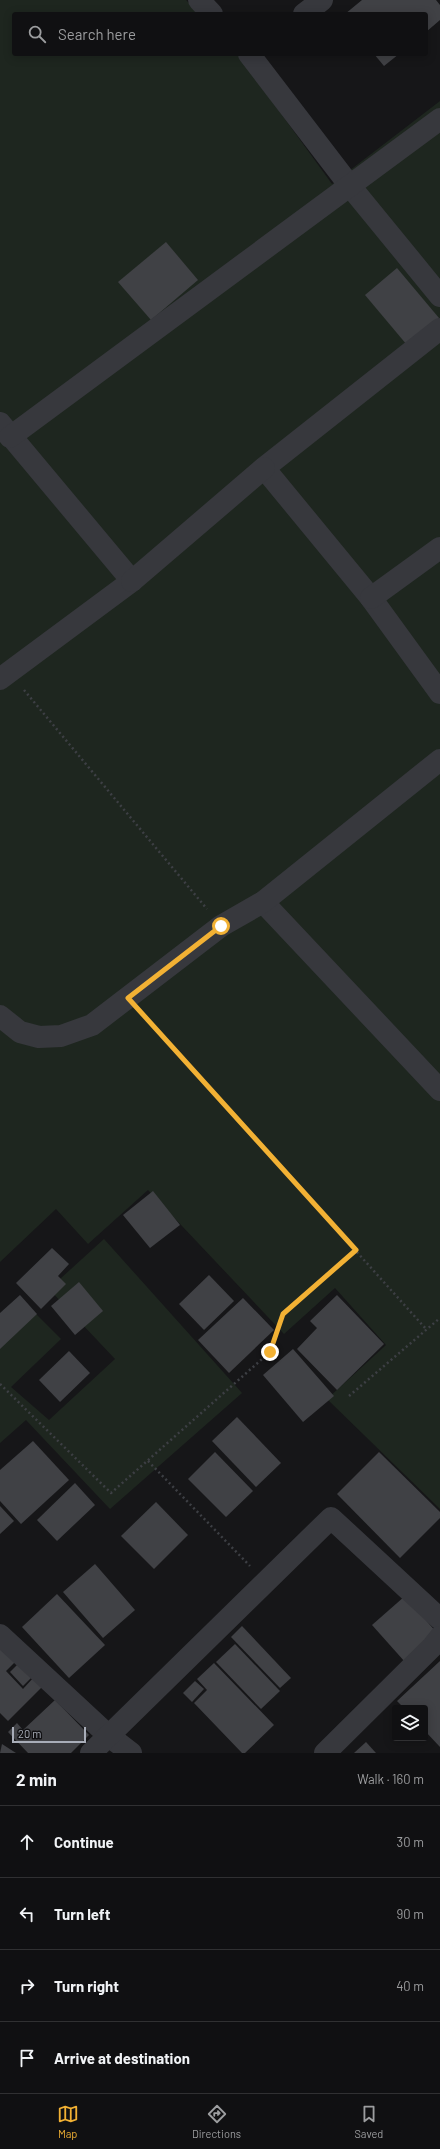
<!DOCTYPE html>
<meta charset="utf-8">
<style>
body{margin:0;font-family:Barlow,sans-serif;background:#1e1e20;color:#f1f3f6}
.controls{position:absolute;right:12px;bottom:12px;display:grid;overflow:hidden;border-radius:4px;box-shadow:0 2px 10px #0003}
.controls button{width:36px;height:36px;display:grid;place-items:center;padding:0;border:0;border-bottom:1px solid #303032;background:#101012;color:#f1f3f6;font:20px sans-serif}
.scale{position:absolute;left:12px;bottom:10px;width:74px;box-sizing:border-box;padding-left:4px;border:2px solid #a8adb8;border-top:0;font-size:11px;line-height:14px;white-space:nowrap;color:#a8adb8;-webkit-text-stroke:3px #111113;paint-order:stroke}
.stop{position:absolute;width:12px;height:12px;margin:-9px;border:3px solid #f2b134;border-radius:50%;background:#fff}
.stop.end{background:#f2b134;border-color:#fff;box-shadow:0 1px 4px #0008}
.list{margin:0;padding:0;list-style:none}
h2{display:flex;justify-content:space-between;align-items:center;height:52px;margin:0;padding:0 16px;font-size:17px}
h2 small{font-size:13px;font-weight:400;color:#9c9d9f}
.list li{display:grid;grid-template-columns:26px 1fr auto;gap:12px;align-items:center;box-sizing:border-box;height:72px;padding:0 16px;border-top:1px solid #303032}
.list b{display:block;font-size:15px;white-space:nowrap}
.list em{font-size:13px;font-style:normal;color:#9c9d9f}
.icon{flex:none;width:22px;height:22px;fill:none;stroke:currentColor;stroke-width:2;stroke-linecap:round;stroke-linejoin:round}
.map{position:relative;flex:none;width:440px;height:1753px;overflow:hidden}
.search{position:absolute;background:#101012;box-shadow:0 2px 10px #0003;left:12px;right:12px;top:12px;height:44px;display:flex;align-items:center;gap:10px;box-sizing:border-box;padding:0 14px;border-radius:4px;color:#9c9d9f;font-size:15px}
.sheet{height:340px;background:#101012}
nav{display:flex;justify-content:space-around;align-items:center;box-sizing:border-box;height:56px;border-top:1px solid #303032;background:#101012;font-size:11px;color:#9c9d9f}
nav a{display:grid;justify-items:center;gap:2px}
nav .on{color:#f2b134}
.map>svg:first-child{display:block}
</style>
<div class="map">
<svg width="440" height="1753" viewBox="0 0 440 1753">
<rect width="100%" height="100%" fill="#161618"/>
<g fill="#1e261f">
<path d="M0,0h186l14,14h-186v40h224l94,130 108,-83v1408l-113,-110 59,-54 -51,-57 -51,46 -136,-144 -60,54 -32,-35 -56,53z"/>
<path d="M104,1239l138,154 -132,116 -84,-89 -26,23v-104l32,-29 29,29 -50,48 38,33 66,-61 -66,-70z"/>
</g>
<g fill="#404145">
<path d="M362,0h74l4,5v15l-14,12v-18h-81z"/>
<path d="M374,54h25l-15,12z"/>
<path d="M166,242l32,38 -47,40 -33,-38z"/>
<path d="M397,268l42,50 -32,27 -42,-50z"/>
<path d="M153,1191l27,34 -30,23 -27,-33z"/>
<path d="M52,1248l17,16 -11,12 8,8 -25,25 -25,-26z"/>
<path d="M209,1275l25,26 -30,29 -25,-26z"/>
<path d="M79,1282l24,29 -28,24 -24,-29z"/>
<path d="M20,1295l17,19 -37,35v-36z"/>
<path d="M337,1295l47,49 -47,46 -40,-41 20,-21 -7,-7z"/>
<path d="M243,1298l31,32 -45,43 -31,-33z"/>
<path d="M293,1349l41,47 -31,26 -40,-47z"/>
<path d="M69,1351l21,22 -30,29 -21,-22z"/>
<path d="M237,1417l44,46 -25,24 -44,-46z"/>
<path d="M33,1441l36,39 -48,44 -21,-23v-31z"/>
<path d="M215,1452l38,39 -27,26 -38,-38z"/>
<path d="M379,1452l61,60v6l-40,40 -63,-64z"/>
<path d="M75,1483l20,22 -38,36 -20,-21z"/>
<path d="M156,1502l32,33 -34,34 -33,-33z"/>
<path d="M0,1506l14,15 -14,13z"/>
<path d="M95,1564l40,46 -32,28 -40,-46z"/>
<path d="M57,1594l48,51 -36,33 -47,-51z"/>
<path d="M405,1596l32,37 -32,29 -33,-37z"/>
<path d="M242,1626l49,52 -11,10 -49,-51z"/>
<path d="M235,1644l45,47 -19,18 -45,-47z"/>
<path d="M0,1648l16,13 -10,10 17,18 11,-12 9,9 -35,35 -8,-8z"/>
<path d="M440,1661v86l-15,-16v-23h-21l-7,-7z"/>
<path d="M19,1663l13,14 -9,9 -13,-14z"/>
<path d="M214,1663l60,62 -29,28h-3l-48,-50 13,-13 -10,-11z"/>
<path d="M195,1681l9,8 -12,13 -9,-9z"/>
<path d="M55,1700l34,35 -18,18h-43l-20,-21 9,-9 6,7z"/>
<path d="M366,1742l10,11h-22z"/>
<path d="M2,1744l14,9h-16z"/>
</g>
<g fill="none" stroke-linecap="round" stroke-linejoin="round">
<g stroke="#3d3f44" stroke-width="2.5" stroke-dasharray="2 3" stroke-linecap="butt">
<path d="M24,690l183,219"/>
<path d="M143,1014l283,315"/>
<path d="M0,1384l111,109 159,-141 13,-38 73,-64"/>
<path d="M349,1396l91,-78"/>
<path d="M148,1461l102,105"/>
</g>
<g stroke="#37383d" stroke-width="22">
<path d="M199,0l13,14"/>
<path d="M304,14l18,-14"/>
<path d="M249,54l101,132 90,110"/>
<path d="M440,329l-176,139 107,130 69,95"/>
<path d="M0,423l132,158 -132,98"/>
<path d="M10,437l430,-318"/>
<path d="M132,581l132,-113"/>
<path d="M371,598l69,-50"/>
<path d="M263,902l177,188"/>
<path d="M0,1016l20,16 19,5 22,-1 31,-11 129,-99 42,-24 177,-142"/>
<path d="M0,1635l109,101 22,17"/>
<path d="M91,1753l240,-235 109,101"/>
<path d="M325,1753l107,-106 8,-10"/>
</g>
</g>
<g fill="none" stroke-linecap="round" stroke-linejoin="round">
<path stroke="#f2b134" stroke-width="5" d="M221,926l-93,72 228,252 -73,64 -13,38"/>
</g>
</svg>
<div class="controls">
<button><svg class="icon" aria-label="layers" viewBox="0 0 24 24"><path d="M12 4l9 5-9 5-9-5zM3 14l9 5 9-5"/></svg></button>
</div>
<div class="scale">20 m</div>
<div class="stop" style="left:221px;top:926px"></div>
<div class="stop end" style="left:270px;top:1352px"></div>
<div class="search"><svg class="icon" aria-label="search" viewBox="0 0 24 24"><circle cx="10" cy="10" r="6"/><path d="M15 15l6 6"/></svg>Search here</div>
</div>
<section class="sheet">
<h2>2 min<small>Walk · 160 m</small></h2>
<ul class="list">
<li><svg class="icon" aria-label="ahead" viewBox="0 0 24 24"><path d="M12 20V5M6 11l6-6 6 6"/></svg><div><b>Continue</b></div><em>30 m</em></li>
<li><svg class="icon" aria-label="left" viewBox="0 0 24 24"><path d="M17 20v-9H6M10 6l-5 5 5 5"/></svg><div><b>Turn left</b></div><em>90 m</em></li>
<li><svg class="icon" aria-label="right" viewBox="0 0 24 24"><path d="M7 20v-9h11M14 6l5 5-5 5"/></svg><div><b>Turn right</b></div><em>40 m</em></li>
<li><svg class="icon" aria-label="arrive" viewBox="0 0 24 24"><path d="M6 21V4h12l-3 4 3 4H6"/></svg><div><b>Arrive at destination</b></div></li>
</ul>
</section>
<nav>
<a class="on"><svg class="icon" aria-label="map" viewBox="0 0 24 24"><path d="M3 6l6-2 6 2 6-2v14l-6 2-6-2-6 2zM9 4v14M15 6v14"/></svg>Map</a>
<a><svg class="icon" aria-label="directions" viewBox="0 0 24 24"><path d="M12 3l9 9-9 9-9-9zM9 14v-3h6M13 9l2 2-2 2"/></svg>Directions</a>
<a><svg class="icon" aria-label="saved" viewBox="0 0 24 24"><path d="M7 4h10v16l-5-4-5 4z"/></svg>Saved</a>
</nav>
